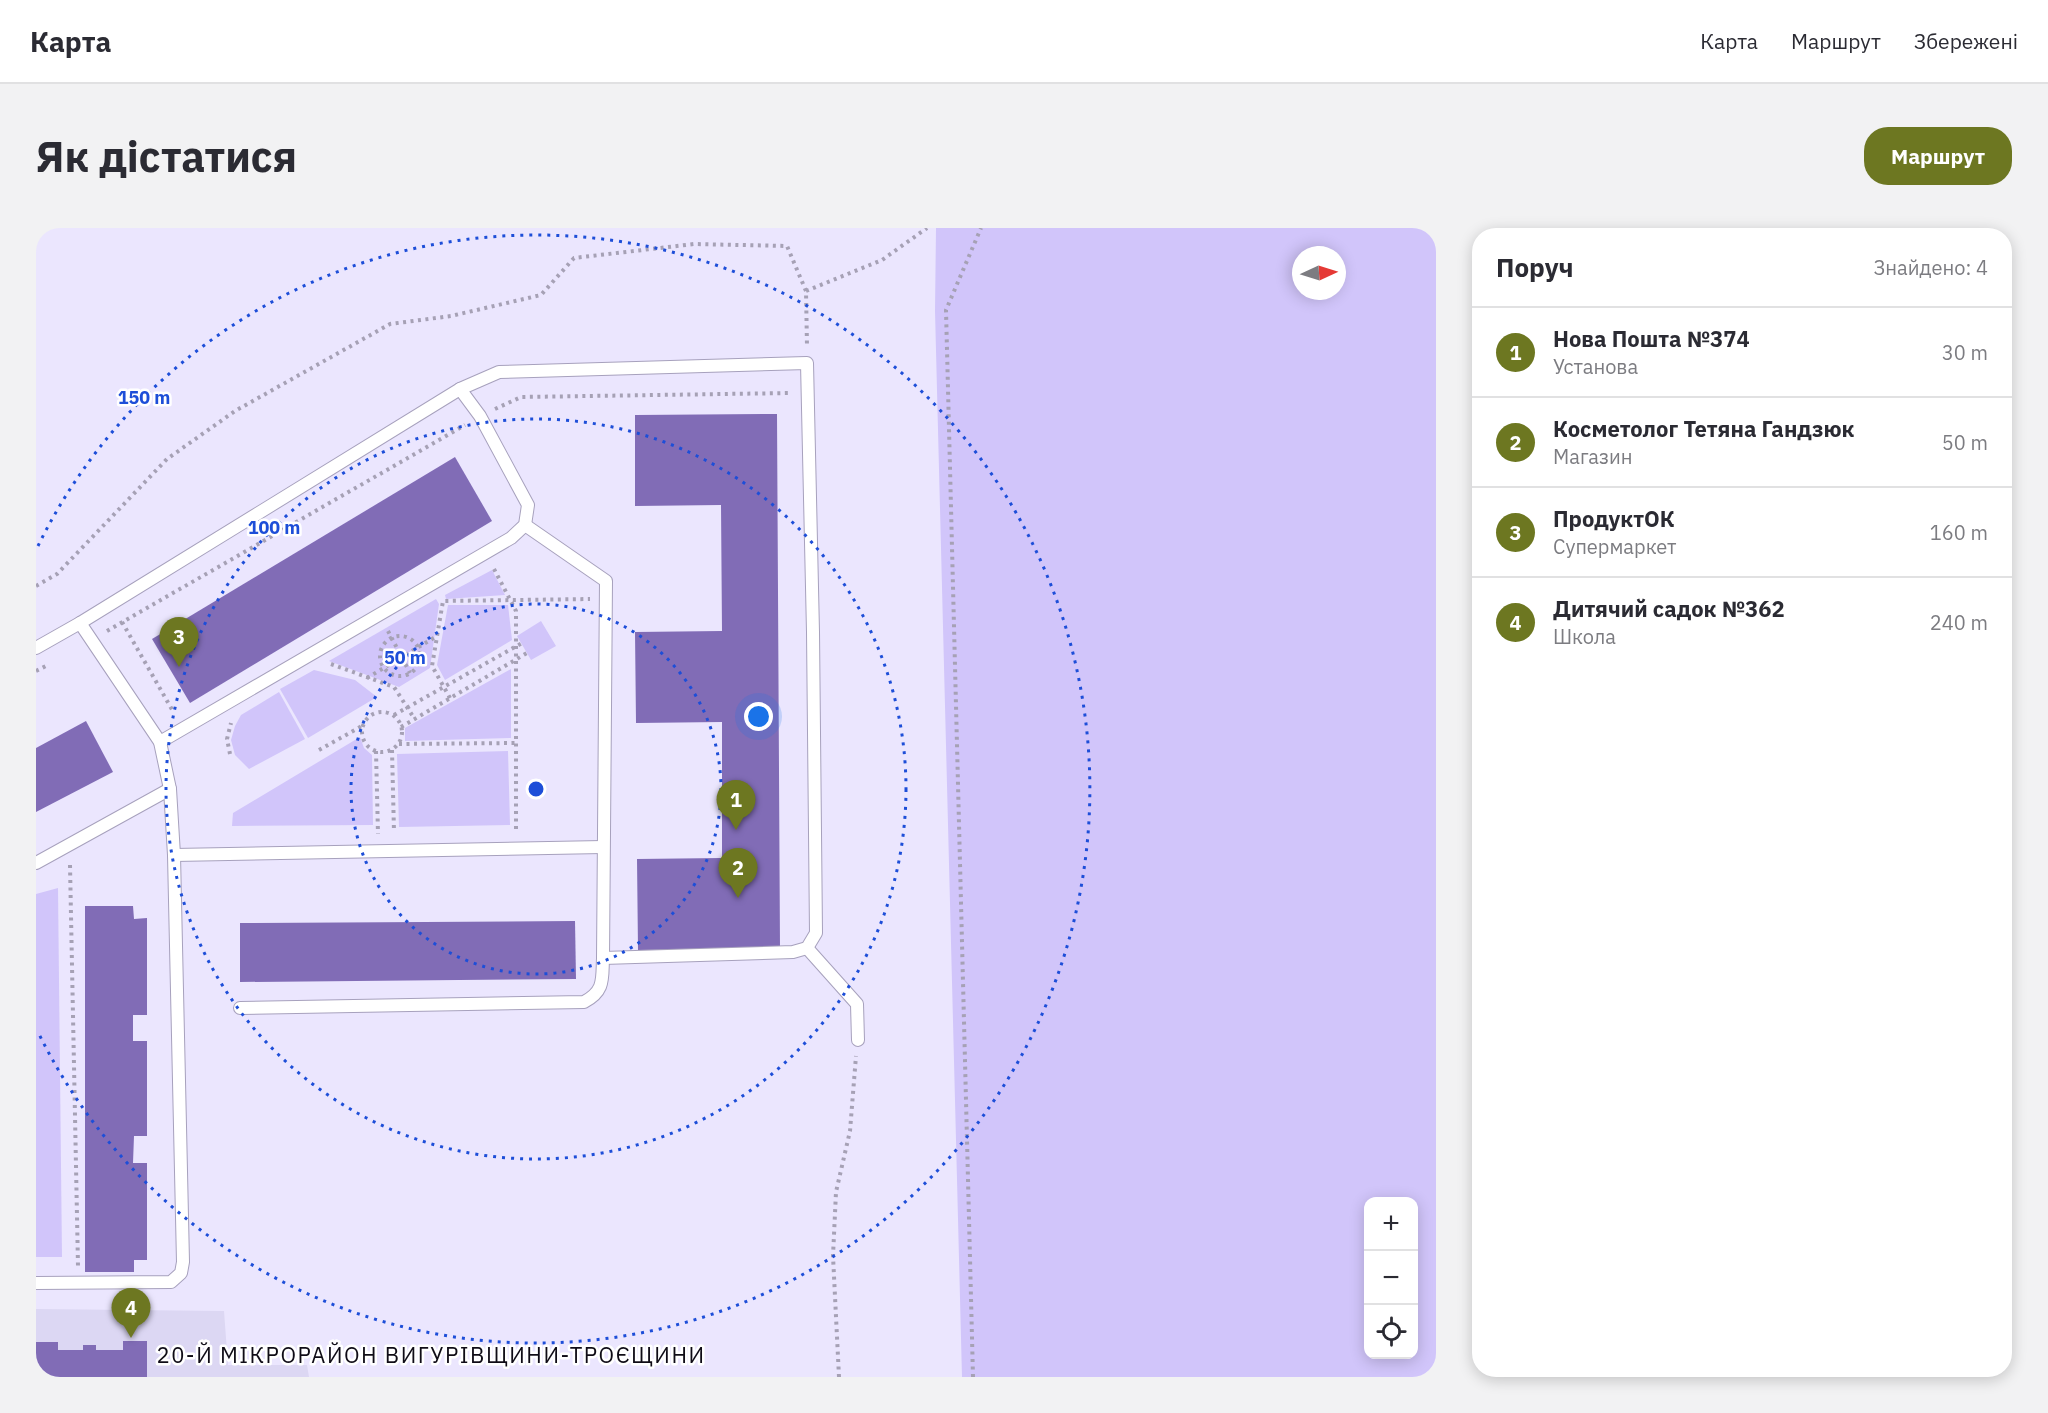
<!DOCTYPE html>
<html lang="uk">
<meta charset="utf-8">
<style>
body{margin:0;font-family:"IBM Plex Sans",sans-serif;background:#f2f2f3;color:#2b2b33}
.controls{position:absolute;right:18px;bottom:18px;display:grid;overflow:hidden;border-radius:12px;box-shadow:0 3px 15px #0003}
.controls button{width:54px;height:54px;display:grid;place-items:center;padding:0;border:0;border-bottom:2px solid #e1e1e2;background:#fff;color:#2b2b33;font:30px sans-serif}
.compass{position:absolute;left:1256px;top:18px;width:54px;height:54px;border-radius:50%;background:#fff;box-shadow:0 3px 15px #0003;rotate:86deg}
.you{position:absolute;left:723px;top:489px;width:21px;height:21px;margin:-15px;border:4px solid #fff;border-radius:50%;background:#1a73e8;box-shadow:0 0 0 9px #1a73e833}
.badge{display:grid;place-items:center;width:39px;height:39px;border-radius:50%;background:#6d7721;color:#fff;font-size:20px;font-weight:700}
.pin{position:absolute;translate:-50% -50px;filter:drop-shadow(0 2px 3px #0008)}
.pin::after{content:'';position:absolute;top:32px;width:21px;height:18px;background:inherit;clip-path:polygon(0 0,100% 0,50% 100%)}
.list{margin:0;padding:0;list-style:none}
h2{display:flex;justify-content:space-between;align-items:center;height:78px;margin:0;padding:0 24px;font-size:26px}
h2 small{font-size:20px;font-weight:400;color:#7c7c81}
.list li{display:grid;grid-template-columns:39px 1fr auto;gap:18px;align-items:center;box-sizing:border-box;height:90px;padding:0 24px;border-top:2px solid #e1e1e2}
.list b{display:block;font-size:22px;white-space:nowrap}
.list p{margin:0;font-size:20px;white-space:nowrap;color:#7c7c81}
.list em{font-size:20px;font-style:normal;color:#7c7c81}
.icon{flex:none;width:33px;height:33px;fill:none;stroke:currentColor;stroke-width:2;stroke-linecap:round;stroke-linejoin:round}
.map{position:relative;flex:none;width:1400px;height:1149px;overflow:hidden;border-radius:24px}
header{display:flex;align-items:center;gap:36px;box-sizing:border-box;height:84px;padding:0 30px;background:#fff;border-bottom:2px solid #e1e1e2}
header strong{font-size:28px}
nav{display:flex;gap:33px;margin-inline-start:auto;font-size:21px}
.intro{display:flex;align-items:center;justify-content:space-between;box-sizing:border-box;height:144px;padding:0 36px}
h1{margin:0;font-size:42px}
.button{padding:15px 27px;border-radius:24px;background:#6d7721;color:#fff;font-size:21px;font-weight:700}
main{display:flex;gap:36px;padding:0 36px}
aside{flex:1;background:#fff;border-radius:24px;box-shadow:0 3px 15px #0003}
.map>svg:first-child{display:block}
</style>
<header>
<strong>Карта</strong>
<nav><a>Карта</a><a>Маршрут</a><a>Збережені</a></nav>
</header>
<div class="intro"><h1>Як дістатися</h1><a class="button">Маршрут</a></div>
<main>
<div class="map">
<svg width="1400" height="1149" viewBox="0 0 1400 1149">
<rect width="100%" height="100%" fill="#ebe6fe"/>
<path fill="#dcd7f3" d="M0,1081l188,2 4,54h79l2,12h-273z"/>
<g fill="#d1c5fa" fill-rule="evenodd">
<path d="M900,0h500v1149h-474l-27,-1066zM1265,27h36v36h-36zM1332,974h46v152h-46z"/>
<path d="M456,342l13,25 -59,4 -1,-4z"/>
<path d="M400,371l3,5 -9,64 -31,19 -70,-26z"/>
<path d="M412,377h60l4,35 -67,40 -8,-15z"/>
<path d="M505,393l15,25 -25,14 -14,-24z"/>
<path d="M475,441v69l-106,3v-13z"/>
<path d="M278,442l41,10 22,17 -69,41 -28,-49z"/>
<path d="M243,464l26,47 -56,30 -14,-14 -4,-15 4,-14 6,-11z"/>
<path d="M324,509l4,11 8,7 1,70 -141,1 1,-13z"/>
<path d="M472,523l2,74 -111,2 -2,-73z"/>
<path d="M22,660l4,369h-26v-363z"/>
</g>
<g fill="#816cb6">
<path d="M741,186l3,535 -142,1 -1,-91 85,-1v-136l-86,1 -1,-91 87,-1 -1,-126 -86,1v-91z"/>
<path d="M419,229l37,64 -302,182 -38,-64z"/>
<path d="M50,493l27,51 -77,40v-64z"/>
<path d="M49,678h48l1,13 13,-1v97h-14v26h14v95h-13l-1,27h14v97h-13v12h-49z"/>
<path d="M539,693l1,58 -336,3v-59z"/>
<path d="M87,1113h24v36h-111v-35h22v8h25v-5h13v5h27z"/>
</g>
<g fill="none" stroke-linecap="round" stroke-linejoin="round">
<g stroke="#a7a1bd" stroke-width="14">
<g id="service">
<path d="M424,161l39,-17 308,-9 6,269 3,301 -9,15 -14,4 -190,6"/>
<path d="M0,420l44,-25 380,-234 20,27 48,89 -3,20 -14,13 -351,204"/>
<path d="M138,627l429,-8"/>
<path d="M0,635l134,-74"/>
<path d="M771,720l50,56 1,36"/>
<path d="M204,780l344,-6c21,-11 18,-23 19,-44l3,-377 -81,-56"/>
<path d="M0,1055l135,-1 10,-9 2,-11 -9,-407 -4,-66 -10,-47 -80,-119"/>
</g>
</g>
<g stroke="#a6a1b5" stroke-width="4" stroke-dasharray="3 4.5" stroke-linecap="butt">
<path d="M770,63l76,-31 45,-32"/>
<path d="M459,181l26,-12 270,-4"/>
<path d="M458,341l22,42v221"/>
<path d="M0,358l21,-12 110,-115 68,-48 155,-87 61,-8 90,-21 33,-37 120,-14 93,2 19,45 1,55"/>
<path d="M86,394l52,91"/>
<path d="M71,403l358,-206"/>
<path d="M352,403l22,42"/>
<circle cx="364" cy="428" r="20"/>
<path d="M295,436l63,23 20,31"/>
<path d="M0,443l10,-5"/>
<path d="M331,450l70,-42"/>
<path d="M414,470l-18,-32 11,-65 147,-2"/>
<circle cx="346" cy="504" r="20"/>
<path d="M358,487l128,-72"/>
<path d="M365,499l126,-74"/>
<path d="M363,516l117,-1"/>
<path d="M283,522l43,-24"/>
<path d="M356,522l2,82"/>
<path d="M340,523l2,83"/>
<path d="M194,526l-3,-15 4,-16"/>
<path d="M34,637l8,401"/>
<path d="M803,1149l-6,-121 3,-64 14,-61 6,-75"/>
<path d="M937,1149l-27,-1067 35,-82"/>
</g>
<use href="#service" stroke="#fff" stroke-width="12"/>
</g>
<g fill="none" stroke="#1d4ed8" stroke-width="3" stroke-dasharray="3 6">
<circle cx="500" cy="561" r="185"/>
<circle cx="500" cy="561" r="370"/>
<path d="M2 318A554 554 0 1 1 2 804"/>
</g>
<g text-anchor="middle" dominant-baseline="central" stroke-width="5" stroke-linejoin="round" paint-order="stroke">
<g font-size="22" letter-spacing="1.5" fill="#0f0c16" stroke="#fff">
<text x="395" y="1126">20-Й МІКРОРАЙОН ВИГУРІВЩИНИ-ТРОЄЩИНИ</text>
</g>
</g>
<circle cx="500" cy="561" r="9" fill="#1d4ed8" stroke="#fff" stroke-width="3"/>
<g font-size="18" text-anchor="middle" font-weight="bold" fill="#1d4ed8" stroke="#fff" stroke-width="5" stroke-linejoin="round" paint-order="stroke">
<text x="108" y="176">150 m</text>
<text x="238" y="306">100 m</text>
<text x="369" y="436">50 m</text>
</g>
</svg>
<div class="controls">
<button>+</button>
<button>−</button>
<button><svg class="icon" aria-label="locate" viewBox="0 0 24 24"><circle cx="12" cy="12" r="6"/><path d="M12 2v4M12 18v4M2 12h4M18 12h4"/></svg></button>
</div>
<svg class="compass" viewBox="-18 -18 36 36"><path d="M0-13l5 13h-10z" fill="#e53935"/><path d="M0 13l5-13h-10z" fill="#7c7c81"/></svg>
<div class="you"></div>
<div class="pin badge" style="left:700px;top:602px">1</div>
<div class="pin badge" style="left:702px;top:670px">2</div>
<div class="pin badge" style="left:143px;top:439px">3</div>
<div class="pin badge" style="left:95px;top:1110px">4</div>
</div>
<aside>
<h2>Поруч<small>Знайдено: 4</small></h2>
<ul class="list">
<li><span class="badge">1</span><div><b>Нова Пошта №374</b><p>Установа</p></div><em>30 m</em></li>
<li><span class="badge">2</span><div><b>Косметолог Тетяна Гандзюк</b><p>Магазин</p></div><em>50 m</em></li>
<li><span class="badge">3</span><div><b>ПродуктОК</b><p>Супермаркет</p></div><em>160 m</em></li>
<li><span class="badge">4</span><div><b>Дитячий садок №362</b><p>Школа</p></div><em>240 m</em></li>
</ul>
</aside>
</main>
